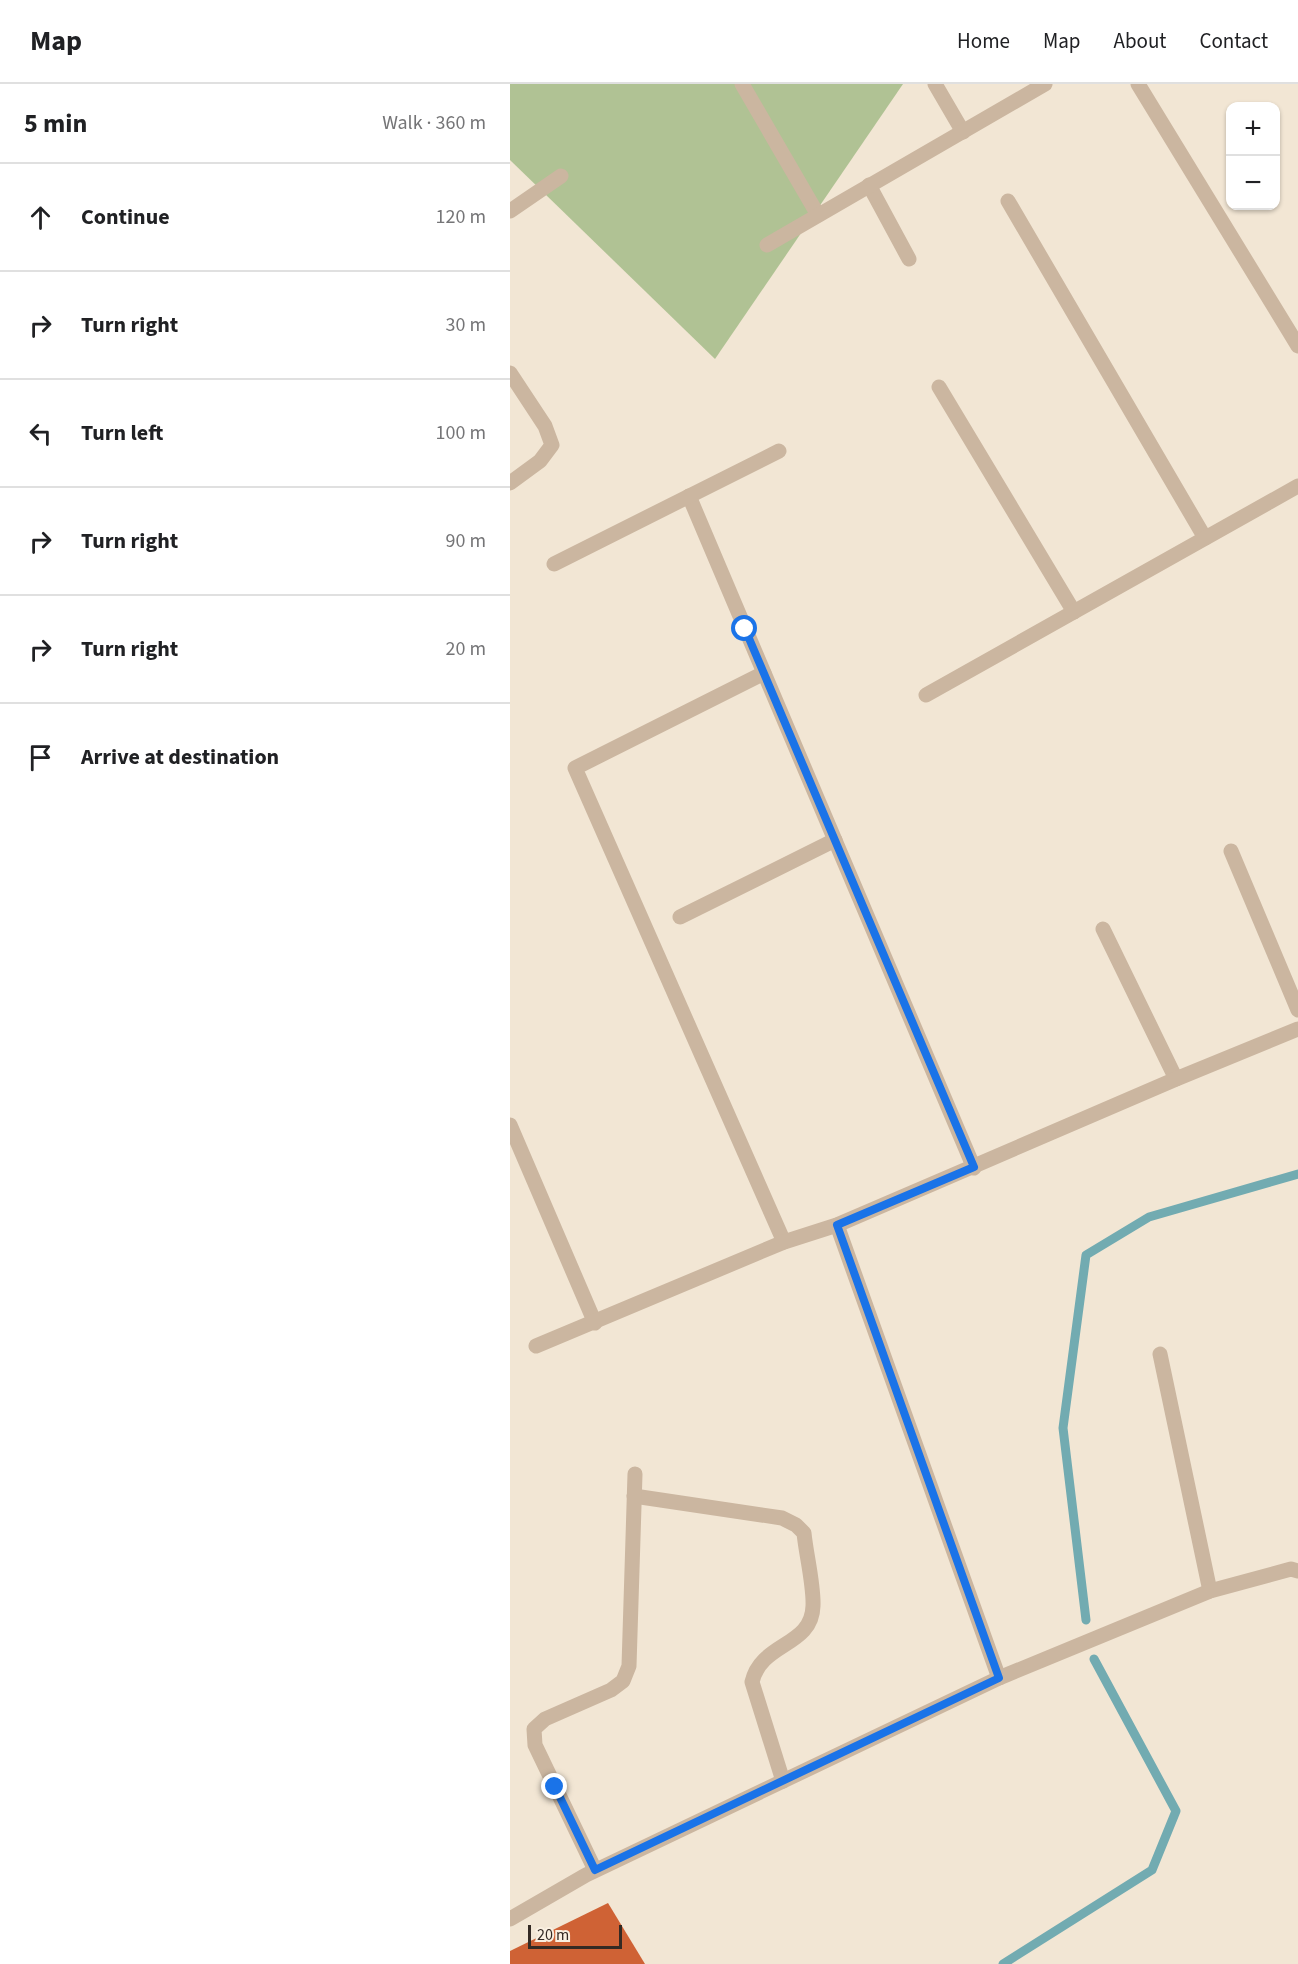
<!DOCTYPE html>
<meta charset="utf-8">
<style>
body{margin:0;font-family:"Source Sans 3",sans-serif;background:#f2f2f2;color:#202124}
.controls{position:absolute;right:18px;top:18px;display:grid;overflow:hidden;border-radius:12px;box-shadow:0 2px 4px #0004}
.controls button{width:54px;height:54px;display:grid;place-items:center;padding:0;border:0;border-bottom:2px solid #e0e0e0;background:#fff;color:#202124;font:30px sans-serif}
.scale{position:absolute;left:18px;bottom:15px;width:94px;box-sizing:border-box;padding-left:6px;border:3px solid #342a24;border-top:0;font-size:16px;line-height:21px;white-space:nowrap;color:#342a24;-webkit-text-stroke:4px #faf0e1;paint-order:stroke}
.stop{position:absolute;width:18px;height:18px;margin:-14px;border:4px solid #1a73e8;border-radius:50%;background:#fff}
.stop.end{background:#1a73e8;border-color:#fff;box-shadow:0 2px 6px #0008}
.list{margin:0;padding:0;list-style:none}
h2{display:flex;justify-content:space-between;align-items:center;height:78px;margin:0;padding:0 24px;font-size:26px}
h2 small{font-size:20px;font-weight:400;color:#757577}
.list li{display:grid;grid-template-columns:39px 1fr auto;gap:18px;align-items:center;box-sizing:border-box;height:108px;padding:0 24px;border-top:2px solid #e0e0e0}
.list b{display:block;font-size:22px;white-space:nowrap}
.list em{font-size:20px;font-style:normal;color:#757577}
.icon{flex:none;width:33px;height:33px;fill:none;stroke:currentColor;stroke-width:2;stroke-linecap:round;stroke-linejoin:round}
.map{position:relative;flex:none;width:788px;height:1880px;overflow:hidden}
header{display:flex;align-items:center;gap:36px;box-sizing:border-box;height:84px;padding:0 30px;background:#fff;border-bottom:2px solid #e0e0e0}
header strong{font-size:28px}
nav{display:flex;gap:33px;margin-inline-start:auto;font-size:21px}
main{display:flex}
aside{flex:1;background:#fff}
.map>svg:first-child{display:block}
</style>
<header>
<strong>Map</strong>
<nav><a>Home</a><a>Map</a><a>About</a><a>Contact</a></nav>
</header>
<main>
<aside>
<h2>5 min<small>Walk · 360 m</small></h2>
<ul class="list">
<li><svg class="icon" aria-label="ahead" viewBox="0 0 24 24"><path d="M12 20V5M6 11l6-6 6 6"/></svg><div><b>Continue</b></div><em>120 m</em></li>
<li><svg class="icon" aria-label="right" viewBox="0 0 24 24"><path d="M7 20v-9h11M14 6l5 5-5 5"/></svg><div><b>Turn right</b></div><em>30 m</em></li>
<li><svg class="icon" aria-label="left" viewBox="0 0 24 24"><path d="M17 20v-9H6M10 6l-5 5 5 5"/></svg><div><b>Turn left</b></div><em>100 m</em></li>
<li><svg class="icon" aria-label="right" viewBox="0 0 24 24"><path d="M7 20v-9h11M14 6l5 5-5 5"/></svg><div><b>Turn right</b></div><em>90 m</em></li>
<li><svg class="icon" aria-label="right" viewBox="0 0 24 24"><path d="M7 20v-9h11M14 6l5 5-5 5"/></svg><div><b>Turn right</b></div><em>20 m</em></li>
<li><svg class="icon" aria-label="arrive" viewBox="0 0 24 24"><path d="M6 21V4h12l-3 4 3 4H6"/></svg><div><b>Arrive at destination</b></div></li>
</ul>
</aside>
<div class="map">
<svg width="788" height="1880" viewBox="0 0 788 1880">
<rect width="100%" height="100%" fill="#f2e6d4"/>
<path fill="#b0c294" d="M0,0h393l-188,275 -205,-199z"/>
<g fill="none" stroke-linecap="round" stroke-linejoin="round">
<g stroke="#72abb1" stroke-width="9">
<path d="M576,1536l-23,-192 23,-173 63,-38 149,-43"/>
<path d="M493,1880l149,-94 24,-59 -82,-152"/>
</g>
</g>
<path fill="#cf6235" d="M98,1819l37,61h-135v-13z"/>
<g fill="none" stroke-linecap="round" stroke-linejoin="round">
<g stroke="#cbb6a0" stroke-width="15">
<path d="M232,0l76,131"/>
<path d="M425,0l28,48"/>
<path d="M628,0l160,262"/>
<path d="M359,101l40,74"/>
<path d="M498,117l197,337"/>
<path d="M0,127l51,-35"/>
<path d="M257,161l278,-161"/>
<path d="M0,289l35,53 7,19 -12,16 -30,22"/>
<path d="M429,303l135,225"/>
<path d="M179,412l285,672"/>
<path d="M44,480l225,-113"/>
<path d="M254,589l-189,95 209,474"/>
<path d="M416,611l372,-209"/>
<path d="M721,767l67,159"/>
<path d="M170,833l155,-77"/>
<path d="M593,845l73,150"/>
<path d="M0,1041l85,198"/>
<path d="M327,1141l162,453"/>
<path d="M26,1262l248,-104 53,-17 339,-146 122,-50"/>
<path d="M650,1270l50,237"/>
<path d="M124,1412l148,22 14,7 8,8c2,21 10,53 9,73 -1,41 -52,36 -61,76l31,99"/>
<path d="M85,1786l-60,-125 -1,-16 11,-10 66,-29 12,-9 6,-15 6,-192"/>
<path d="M0,1835l76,-44 413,-197 211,-87 81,-22 7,2"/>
</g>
</g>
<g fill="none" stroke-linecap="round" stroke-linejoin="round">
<path stroke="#1a73e8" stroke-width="8" d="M45,1703l40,83 404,-192 -162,-453 137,-58 -229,-538"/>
</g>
</svg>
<div class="controls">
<button>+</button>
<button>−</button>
</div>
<div class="scale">20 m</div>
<div class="stop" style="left:235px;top:545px"></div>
<div class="stop end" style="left:45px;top:1703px"></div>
</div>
</main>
